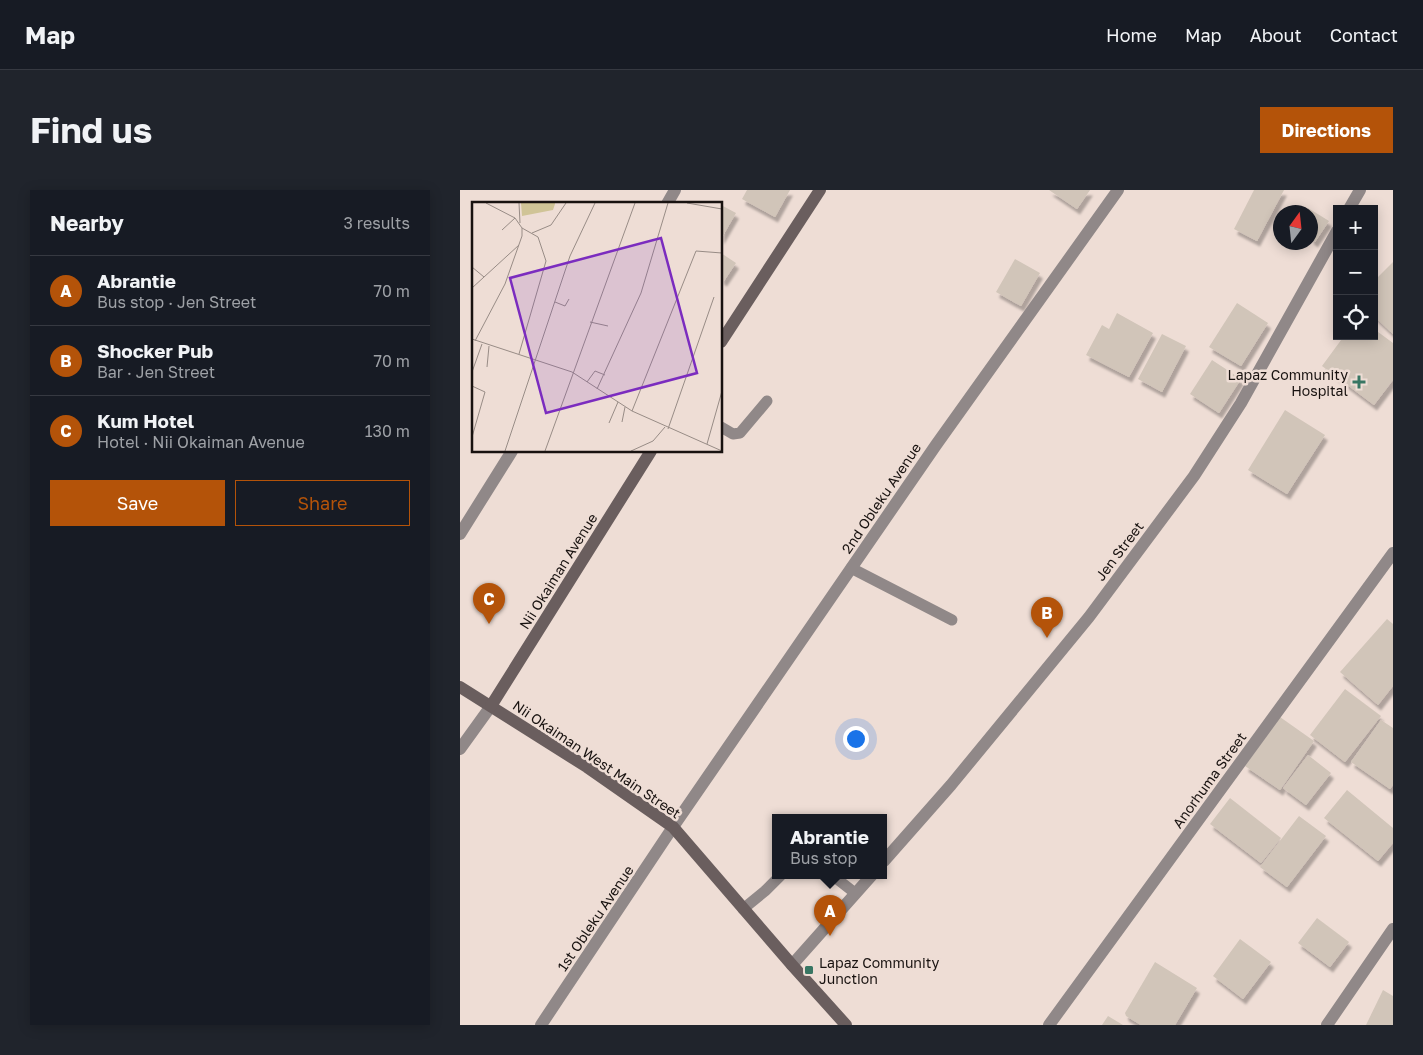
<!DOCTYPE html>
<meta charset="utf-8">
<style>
body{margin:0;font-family:"Golos Text",sans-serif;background:#20242c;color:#f1f3f6}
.controls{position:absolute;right:15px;top:15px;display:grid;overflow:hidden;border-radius:0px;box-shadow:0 2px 12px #0003}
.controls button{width:45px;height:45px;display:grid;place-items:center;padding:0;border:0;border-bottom:1px solid #363941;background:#171b24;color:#f1f3f6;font:25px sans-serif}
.compass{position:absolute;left:813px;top:15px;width:45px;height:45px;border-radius:50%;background:#171b24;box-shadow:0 2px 12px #0003;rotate:15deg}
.you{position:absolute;left:395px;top:548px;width:18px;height:18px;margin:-12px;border:4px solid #fff;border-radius:50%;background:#1a73e8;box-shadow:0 0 0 8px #1a73e833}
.badge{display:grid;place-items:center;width:32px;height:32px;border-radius:50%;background:#b45309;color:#fff;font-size:16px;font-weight:700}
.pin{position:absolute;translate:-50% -41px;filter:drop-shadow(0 1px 2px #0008)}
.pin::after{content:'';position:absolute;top:26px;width:18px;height:15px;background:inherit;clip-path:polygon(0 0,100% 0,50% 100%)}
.popup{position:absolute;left:312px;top:624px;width:115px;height:65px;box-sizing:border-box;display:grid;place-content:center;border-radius:0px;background:#171b24;filter:drop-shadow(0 1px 4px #0005);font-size:16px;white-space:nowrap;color:#9ea1a6}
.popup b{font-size:19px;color:#f1f3f6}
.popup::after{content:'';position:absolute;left:50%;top:100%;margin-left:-10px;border:10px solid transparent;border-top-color:#171b24}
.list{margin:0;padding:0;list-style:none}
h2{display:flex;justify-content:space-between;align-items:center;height:65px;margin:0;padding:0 20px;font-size:21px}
h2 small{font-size:16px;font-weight:400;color:#9ea1a6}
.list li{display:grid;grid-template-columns:32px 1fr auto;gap:15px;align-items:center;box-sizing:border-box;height:70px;padding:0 20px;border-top:1px solid #363941}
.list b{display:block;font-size:19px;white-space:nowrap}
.list p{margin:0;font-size:16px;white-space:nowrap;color:#9ea1a6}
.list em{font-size:16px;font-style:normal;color:#9ea1a6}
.actions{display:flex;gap:10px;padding:15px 20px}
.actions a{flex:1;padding:11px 0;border:1px solid #b45309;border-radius:0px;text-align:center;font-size:18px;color:#b45309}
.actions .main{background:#b45309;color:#fff}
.icon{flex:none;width:28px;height:28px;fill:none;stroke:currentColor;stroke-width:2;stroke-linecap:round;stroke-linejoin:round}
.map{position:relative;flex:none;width:933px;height:835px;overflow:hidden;border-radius:0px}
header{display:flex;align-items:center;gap:30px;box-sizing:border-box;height:70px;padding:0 25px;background:#171b24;border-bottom:1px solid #363941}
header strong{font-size:24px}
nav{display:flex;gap:28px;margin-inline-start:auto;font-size:18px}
.intro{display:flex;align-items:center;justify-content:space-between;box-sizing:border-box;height:120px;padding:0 30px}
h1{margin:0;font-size:35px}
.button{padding:12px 22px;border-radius:0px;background:#b45309;color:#fff;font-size:18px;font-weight:700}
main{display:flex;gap:30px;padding:0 30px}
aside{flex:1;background:#171b24;border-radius:0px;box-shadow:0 2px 12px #0003}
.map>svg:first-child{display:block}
</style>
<header>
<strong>Map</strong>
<nav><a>Home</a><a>Map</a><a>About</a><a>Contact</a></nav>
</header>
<div class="intro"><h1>Find us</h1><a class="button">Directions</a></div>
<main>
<aside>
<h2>Nearby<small>3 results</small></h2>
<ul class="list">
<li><span class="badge">A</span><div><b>Abrantie</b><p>Bus stop · Jen Street</p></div><em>70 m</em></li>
<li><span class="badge">B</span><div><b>Shocker Pub</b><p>Bar · Jen Street</p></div><em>70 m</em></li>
<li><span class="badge">C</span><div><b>Kum Hotel</b><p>Hotel · Nii Okaiman Avenue</p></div><em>130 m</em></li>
</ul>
<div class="actions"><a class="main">Save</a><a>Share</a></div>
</aside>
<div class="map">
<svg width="933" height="835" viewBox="0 0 933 835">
<defs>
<filter id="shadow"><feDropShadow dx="3" dy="5.5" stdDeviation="1" flood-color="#0004"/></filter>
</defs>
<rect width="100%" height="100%" fill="#eeddd5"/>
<g fill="#d1c5b9" filter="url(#shadow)">
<path d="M287,0h43l-15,27 -33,-18z"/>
<path d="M589,0h41l-13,19z"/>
<path d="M794,0h30l-27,51 -23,-12z"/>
<path d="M261,15l15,8 -15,26z"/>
<path d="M848,18l21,13 -14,21 -4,-3v-27h-6z"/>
<path d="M261,63l15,10 -12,18 -3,-2z"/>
<path d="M555,69l25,14 -19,33 -25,-14z"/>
<path d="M933,72v72l-19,-18v-35z"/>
<path d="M777,113l31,20 -27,43 -32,-19z"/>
<path d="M657,123l36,20 -24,44 -43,-22 16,-30 7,4z"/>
<path d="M914,139l19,14v37l-19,25 -52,-39 22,-30h30z"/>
<path d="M702,144l24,12 -24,46 -24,-13z"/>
<path d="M752,170l29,19 -22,34 -29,-19z"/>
<path d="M825,220l40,25 -38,59 -39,-24z"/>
<path d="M927,429l6,5v62l-15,19 -38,-33z"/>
<path d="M885,499l36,27 -36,46 -35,-27z"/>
<path d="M820,527l34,24 -34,49 -35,-24z"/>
<path d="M921,530l12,8v57l-3,4 -39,-27z"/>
<path d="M848,565l23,18 -25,32 -23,-17z"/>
<path d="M887,600l46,38v15l-15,18 -54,-43z"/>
<path d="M770,608l51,40 -20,25 -51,-39z"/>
<path d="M839,626l27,20 -39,51 -27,-20z"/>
<path d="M857,728l32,24 -19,25 -32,-24z"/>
<path d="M780,749l31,23 -28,37 -30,-23z"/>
<path d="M695,772l42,26 -22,37h-34l-15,-9 -1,-3z"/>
<path d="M923,800l10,6v29h-27z"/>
<path d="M648,826l15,9h-21z"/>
</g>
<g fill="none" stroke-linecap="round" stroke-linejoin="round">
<g stroke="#908888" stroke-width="11">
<path d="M261,237l12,7 7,-1 27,-32"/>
<path d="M391,378l101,52"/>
<path d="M372,685l23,18"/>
<path d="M283,719l22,-18 16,-16"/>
</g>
<g stroke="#908888" stroke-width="12">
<path d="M207,14l8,-14"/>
<path d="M889,19l11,-19"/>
<path d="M0,344l52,-83"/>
<path d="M0,559l31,-43"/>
<path d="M424,671l67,-76 138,-168 105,-141 47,-73 96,-172"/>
<path d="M332,775l80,-90"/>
<path d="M81,835l132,-198 263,-382 182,-255"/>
<path d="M589,835l344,-472"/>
<path d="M867,835l66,-96"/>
</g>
<g stroke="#6a5e5e" stroke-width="12">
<path d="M261,152l99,-152"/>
<path d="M0,497l127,80 86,60 119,138 54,60"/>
<path d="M31,516l160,-255"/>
</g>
</g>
<g fill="#387663" stroke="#eeddd5" stroke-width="2">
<path d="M896.5 184.5h5v5h5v5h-5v5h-5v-5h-5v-5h5z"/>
<rect x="344" y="775" width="10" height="10" rx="2.5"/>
</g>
<g text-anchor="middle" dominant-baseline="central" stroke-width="5" stroke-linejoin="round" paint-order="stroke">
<g font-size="14" fill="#181210" stroke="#eeddd5" text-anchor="end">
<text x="888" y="184">Lapaz Community<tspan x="888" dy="16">Hospital</tspan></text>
<text x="359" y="772" text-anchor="start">Lapaz Community<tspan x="359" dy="16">Junction</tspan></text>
</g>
<g font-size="14" fill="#181210" stroke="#eeddd5">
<text transform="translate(421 308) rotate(-56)">2nd Obleku Avenue</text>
<text transform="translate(659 361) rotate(-53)">Jen Street</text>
<text transform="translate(98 381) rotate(-58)">Nii Okaiman Avenue</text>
<text transform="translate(137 569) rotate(34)">Nii Okaiman West Main Street</text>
<text transform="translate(749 590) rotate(-54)">Anorhuma Street</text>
<text transform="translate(135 728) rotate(-56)">1st Obleku Avenue</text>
</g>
</g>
<g transform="translate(12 12)">
<rect width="250" height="250" fill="#eeddd5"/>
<path d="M49,1h34v1l-2,6 -31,6z" fill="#d0c497"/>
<path fill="none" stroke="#988c86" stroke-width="1" d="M47,1l1,20M215,1l35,6M30,28l13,-12M60,31l19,-8 15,-22M0,65l12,10M0,86l47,-43M83,100l10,4 4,-7M118,120l18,4M0,137l100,33 60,39 90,40M3,139l30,-57 17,-48v-8l-7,-10 -29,-15M47,152l27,-93 -8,-24 -16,-9M15,165l2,-21M0,170l10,-28M115,180l8,-11 10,4M0,184l13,6 -13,45M125,187l44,-96 27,-90M160,209l64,-160 26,2M150,220l3,-15M137,221l9,-21M196,227l46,-132M235,242l15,-53M33,249l65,-195 25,-53M73,249l90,-248M159,249l22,-10 12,-14"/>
<path fill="#7b2cbf" fill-opacity="0.15" stroke="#7b2cbf" stroke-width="2.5" d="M189,36l36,135 -151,40 -36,-135z"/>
<rect width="250" height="250" fill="none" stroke="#181210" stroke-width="2.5"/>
</g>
</svg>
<div class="controls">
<button>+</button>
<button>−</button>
<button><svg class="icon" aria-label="locate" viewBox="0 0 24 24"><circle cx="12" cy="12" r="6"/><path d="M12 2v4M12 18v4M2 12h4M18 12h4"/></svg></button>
</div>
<svg class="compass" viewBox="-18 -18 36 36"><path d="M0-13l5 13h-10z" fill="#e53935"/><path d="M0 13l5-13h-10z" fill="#9ea1a6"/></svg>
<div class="you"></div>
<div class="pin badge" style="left:370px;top:746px">A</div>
<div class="popup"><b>Abrantie</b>Bus stop</div>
<div class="pin badge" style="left:587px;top:448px">B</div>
<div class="pin badge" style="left:29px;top:434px">C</div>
</div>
</main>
